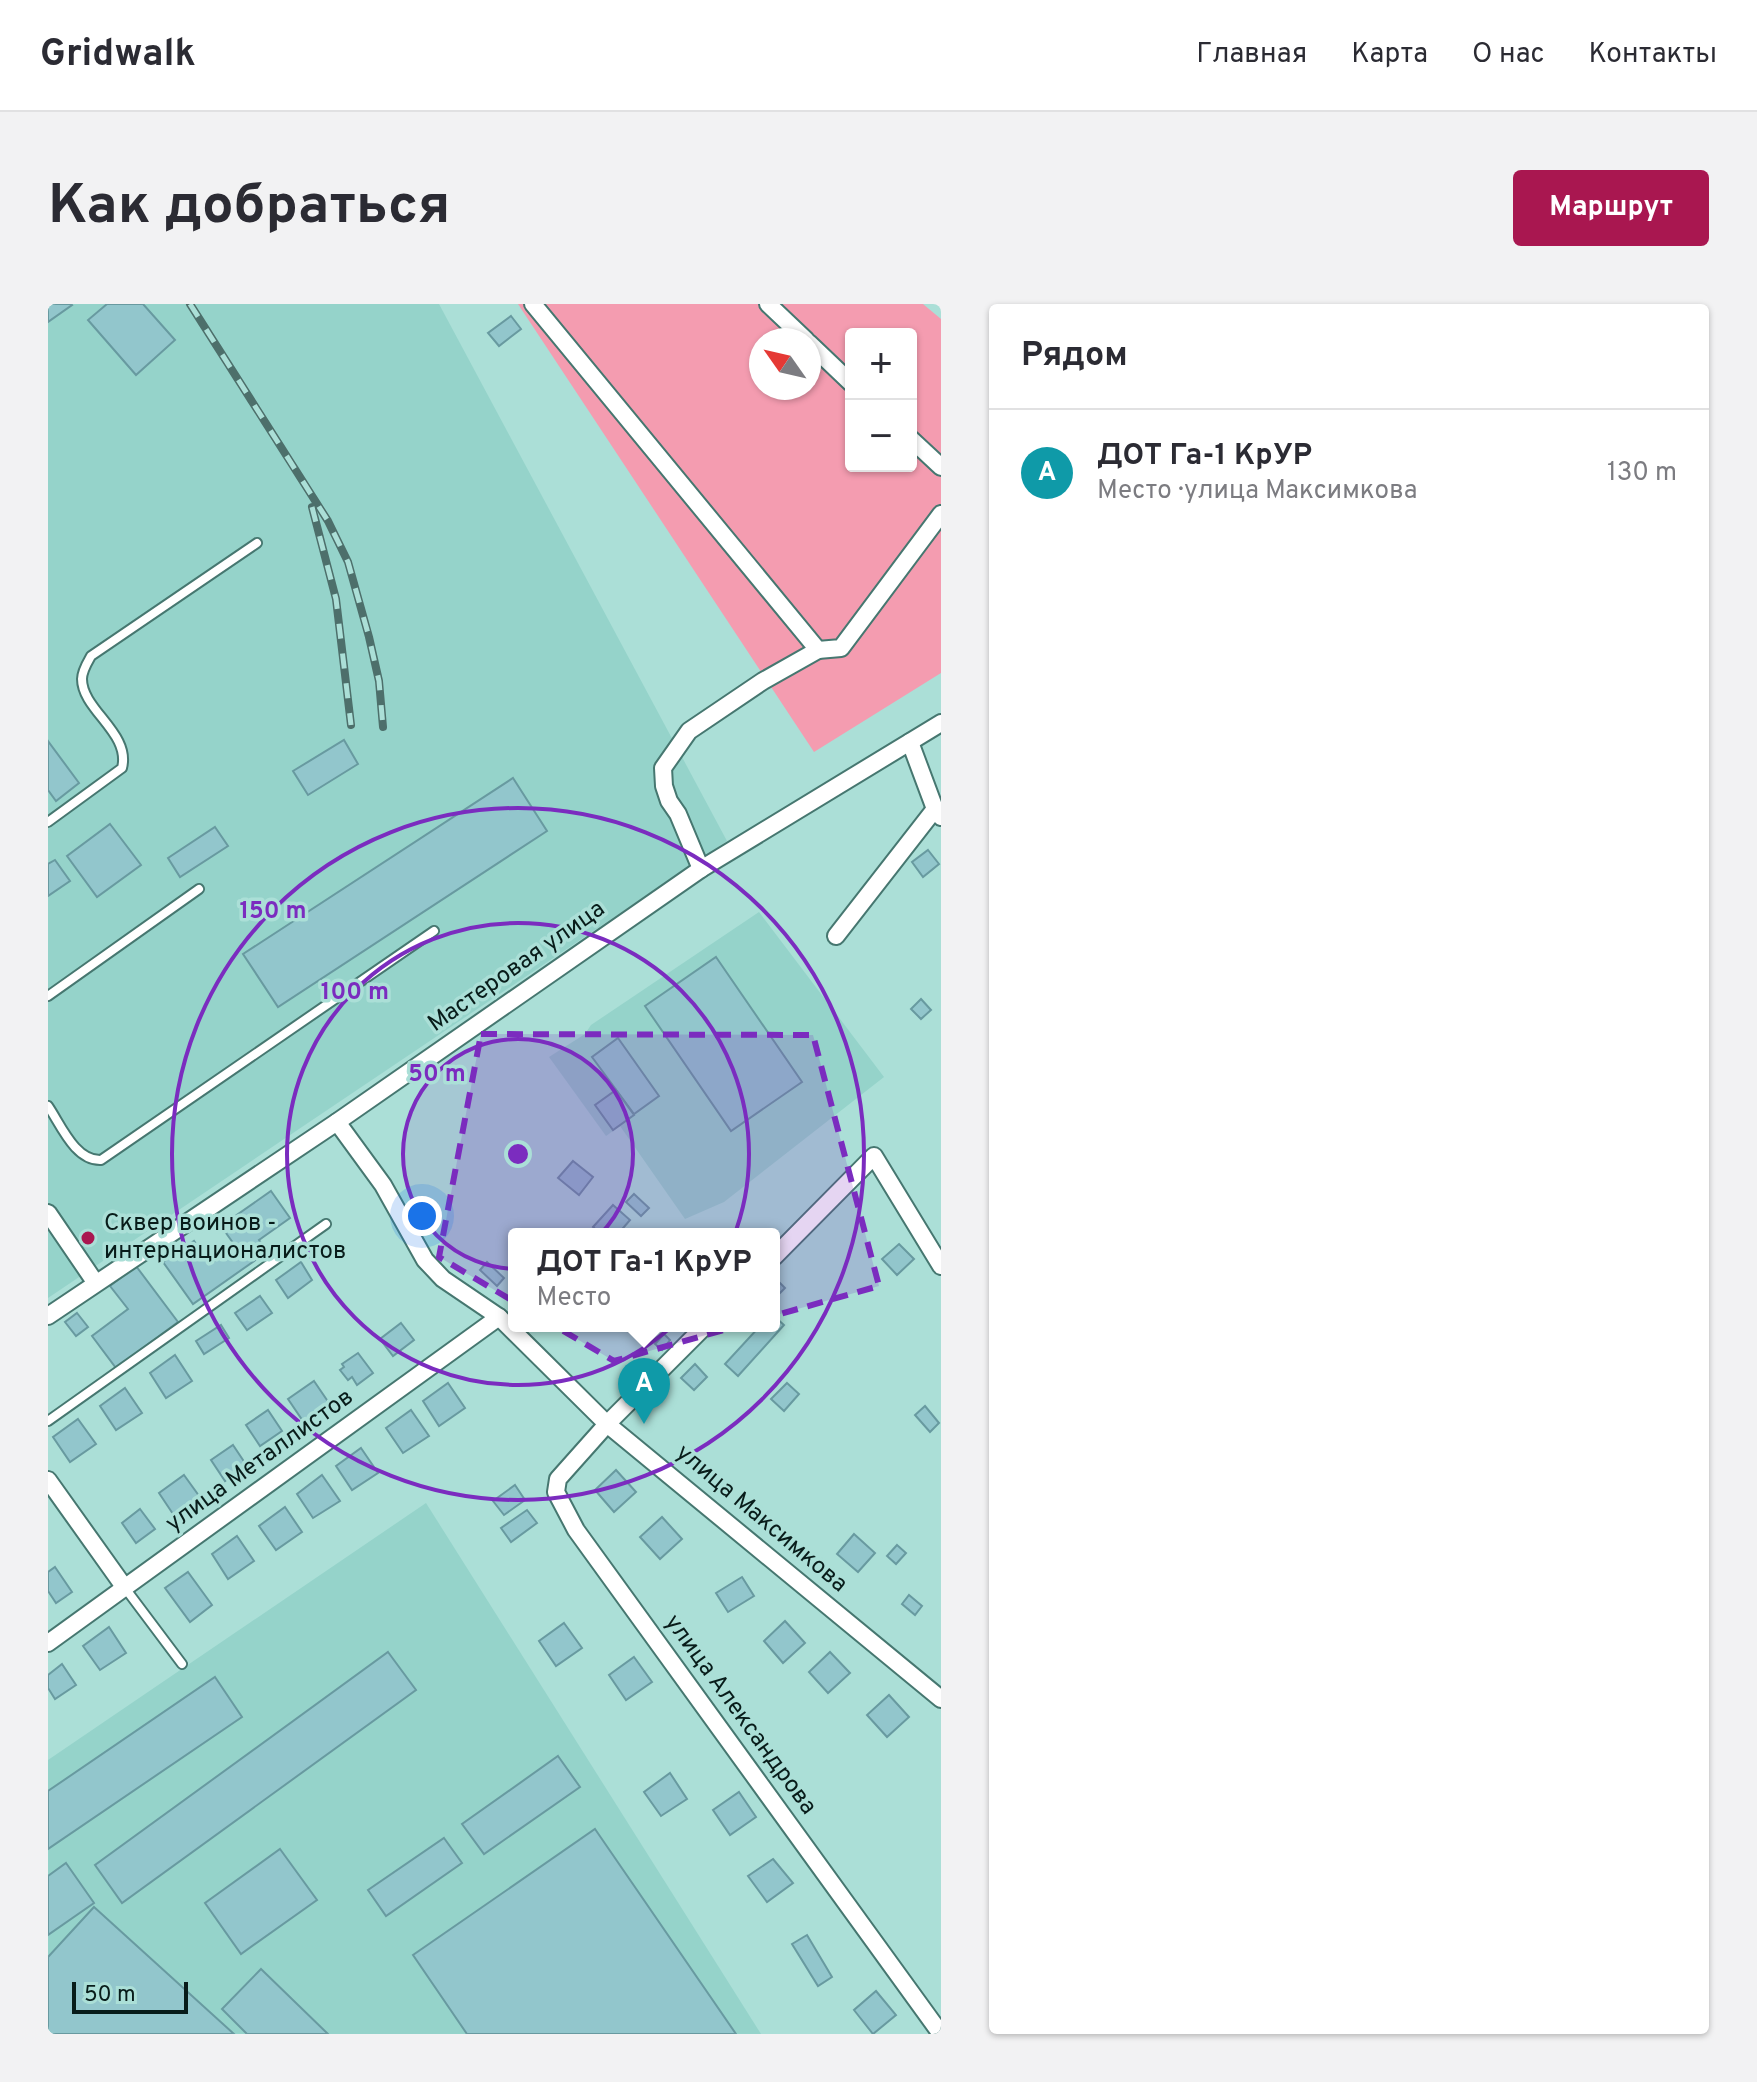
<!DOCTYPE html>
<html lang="ru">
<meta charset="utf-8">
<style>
body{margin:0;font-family:Overpass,sans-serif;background:#f2f2f3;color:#2b2b33}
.controls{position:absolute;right:24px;top:24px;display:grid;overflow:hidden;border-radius:8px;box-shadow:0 2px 6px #0004}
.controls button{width:72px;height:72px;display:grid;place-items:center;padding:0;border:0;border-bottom:2px solid #e1e1e2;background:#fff;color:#2b2b33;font:40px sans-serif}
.compass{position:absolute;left:701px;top:24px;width:72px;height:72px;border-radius:50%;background:#fff;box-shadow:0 2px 6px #0004;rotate:304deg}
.scale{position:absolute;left:24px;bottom:20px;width:116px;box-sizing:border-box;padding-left:8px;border:4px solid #081c1a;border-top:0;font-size:22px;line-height:28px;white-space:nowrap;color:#081c1a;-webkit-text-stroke:6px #abdfd7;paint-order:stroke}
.you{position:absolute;left:374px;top:912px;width:28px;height:28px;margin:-20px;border:6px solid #fff;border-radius:50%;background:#1a73e8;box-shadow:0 0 0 12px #1a73e833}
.badge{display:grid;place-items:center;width:52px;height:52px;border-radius:50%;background:#a91750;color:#fff;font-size:26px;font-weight:700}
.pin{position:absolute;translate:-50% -66px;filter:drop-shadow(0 2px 4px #0008)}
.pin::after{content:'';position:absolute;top:42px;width:28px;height:24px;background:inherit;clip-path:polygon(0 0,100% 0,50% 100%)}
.popup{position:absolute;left:460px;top:924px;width:272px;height:104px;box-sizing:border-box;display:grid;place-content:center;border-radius:8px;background:#fff;filter:drop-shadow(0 2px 6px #0005);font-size:26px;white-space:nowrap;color:#7c7c81}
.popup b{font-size:30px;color:#2b2b33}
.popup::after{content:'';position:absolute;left:50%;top:100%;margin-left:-16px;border:16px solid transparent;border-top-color:#fff}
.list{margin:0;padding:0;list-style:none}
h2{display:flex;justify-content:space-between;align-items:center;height:104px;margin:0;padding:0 32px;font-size:34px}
h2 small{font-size:26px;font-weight:400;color:#7c7c81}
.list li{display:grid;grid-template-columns:52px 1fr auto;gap:24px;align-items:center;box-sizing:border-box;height:128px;padding:0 32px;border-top:2px solid #e1e1e2}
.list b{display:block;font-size:30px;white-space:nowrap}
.list p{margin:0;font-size:26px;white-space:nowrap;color:#7c7c81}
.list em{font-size:26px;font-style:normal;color:#7c7c81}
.map{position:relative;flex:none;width:893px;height:1730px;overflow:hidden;border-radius:8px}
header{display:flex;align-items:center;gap:48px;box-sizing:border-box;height:112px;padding:0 40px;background:#fff;border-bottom:2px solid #e1e1e2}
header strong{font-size:38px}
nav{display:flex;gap:44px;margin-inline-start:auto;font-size:28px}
.intro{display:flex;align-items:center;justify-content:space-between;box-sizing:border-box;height:192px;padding:0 48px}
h1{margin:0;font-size:56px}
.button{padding:20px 36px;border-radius:8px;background:#a91750;color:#fff;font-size:28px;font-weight:700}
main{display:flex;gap:48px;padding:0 48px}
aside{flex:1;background:#fff;border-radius:8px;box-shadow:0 2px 6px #0004}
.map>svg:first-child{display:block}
</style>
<header>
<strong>Gridwalk</strong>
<nav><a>Главная</a><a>Карта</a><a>О нас</a><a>Контакты</a></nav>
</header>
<div class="intro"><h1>Как добраться</h1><a class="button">Маршрут</a></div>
<main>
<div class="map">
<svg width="893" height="1730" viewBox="0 0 893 1730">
<rect width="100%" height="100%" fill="#abdfd7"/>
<g fill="#95d3ca">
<path d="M0,0h391l288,537 -679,457z"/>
<path d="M711,608l125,165 -160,125 -39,17 -65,-93 -14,10 -57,-79 36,-23 6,-9z"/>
<path d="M378,1199l335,531h-713v-274z"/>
</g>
<path fill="#f49cb0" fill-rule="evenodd" d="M470,0h405l18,15v354l-127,79zM803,30h60v132h-60zM713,36h48v48h-48z"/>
<g fill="#92c6cc" stroke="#689aa0" stroke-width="2">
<path d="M0,0h23l1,1 -24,17z"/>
<path d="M59,0h36l32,36 -39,35 -48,-55z"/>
<path d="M463,12l10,13 -22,17 -11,-13z"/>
<path d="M296,436l14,24 -50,31 -15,-24z"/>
<path d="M0,437l31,42 -23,18 -8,-11z"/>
<path d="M465,474l34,53 -269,176 -35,-53z"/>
<path d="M62,520l31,41 -44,32 -30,-41z"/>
<path d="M167,523l13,19 -48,31 -12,-19z"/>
<path d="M880,546l11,14 -16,13 -11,-15z"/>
<path d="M7,556l15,21 -22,15v-32z"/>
<path d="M668,653l86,125 -71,49 -86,-125z"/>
<path d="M873,695l10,11 -10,9 -10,-10z"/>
<path d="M570,734l41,58 -25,18 -42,-57z"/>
<path d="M568,786l18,25 -21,15 -18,-25z"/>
<path d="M525,857l20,16 -14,18 -21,-17z"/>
<path d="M223,887l19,27 -31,22 8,12 -74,52 -30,-42 31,-21 16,23 26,-17 -15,-21z"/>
<path d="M586,890l15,14 -8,8 -15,-14z"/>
<path d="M565,901l17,15 -12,14h-17l-8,-7z"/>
<path d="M851,940l15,15 -17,16 -15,-16z"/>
<path d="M253,958l11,18 -24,18 -12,-18z"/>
<path d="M439,958l17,16 -7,8 -17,-16z"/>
<path d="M88,962l42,56 -62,46 -24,-32 36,-27 -18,-23z"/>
<path d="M727,974l10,10 -11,11v-20z"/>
<path d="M212,992l12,17 -25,17 -12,-17z"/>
<path d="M29,1009l11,14 -12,9 -11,-14z"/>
<path d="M726,1012l10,9 -46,51 -13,-12 35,-38h14z"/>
<path d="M353,1019l13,17 -21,16 -13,-17z"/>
<path d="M173,1021l8,13 -25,16 -8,-13z"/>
<path d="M616,1030l6,6 -8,10 -7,-6z"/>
<path d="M310,1049l15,20 -16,12 -5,-8 -4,3 -8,-10 4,-3 -2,-3z"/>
<path d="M127,1051l17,26 -26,17 -16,-25z"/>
<path d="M647,1060l12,13 -13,13 -13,-12z"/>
<path d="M266,1077l17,25 -26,18 -17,-25z"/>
<path d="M400,1079l17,25 -26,18 -16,-25z"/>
<path d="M739,1079l12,11 -15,17 -13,-12z"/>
<path d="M77,1084l17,25 -26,17 -16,-24z"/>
<path d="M877,1102l14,17 -9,9 -15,-17z"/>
<path d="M220,1106l14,21 -22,15 -14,-21z"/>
<path d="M363,1106l18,26 -26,17 -17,-25z"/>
<path d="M30,1115l18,25 -26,18 -17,-25z"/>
<path d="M185,1141l14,21 -22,15 -14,-21z"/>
<path d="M313,1144l17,25 -26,17 -16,-24z"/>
<path d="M568,1166l20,22 -22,20 -19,-22z"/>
<path d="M136,1171l18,25 -27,17 -16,-24z"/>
<path d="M274,1171l18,26 -27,17 -16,-24z"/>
<path d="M467,1181l10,15 -21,15 -11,-14z"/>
<path d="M237,1203l17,25 -26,18 -17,-24z"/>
<path d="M92,1205l15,20 -19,14 -14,-20z"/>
<path d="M479,1206l10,13 -26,19 -10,-14z"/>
<path d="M614,1213l20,22 -22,20 -20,-22z"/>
<path d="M806,1230l21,19 -17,19 -21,-18z"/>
<path d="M189,1232l17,25 -26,18 -16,-25z"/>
<path d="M849,1241l9,8 -10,11 -9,-8z"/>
<path d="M7,1263l17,25 -16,11 -8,-12v-19z"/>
<path d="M140,1268l24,33 -22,17 -25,-34z"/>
<path d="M694,1273l12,19 -26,16 -12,-19z"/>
<path d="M861,1291l13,11 -7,9 -13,-11z"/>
<path d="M737,1317l20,22 -22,20 -19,-22z"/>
<path d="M516,1319l18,25 -26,18 -17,-25z"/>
<path d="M61,1323l17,26 -26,17 -17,-24z"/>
<path d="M340,1348l28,38 -294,213 -27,-38z"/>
<path d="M782,1348l20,21 -22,20 -19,-21z"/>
<path d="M586,1353l18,25 -26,18 -17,-25z"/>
<path d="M14,1360l14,21 -21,14 -7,-11v-13z"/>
<path d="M167,1373l27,40 -194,132v-58z"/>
<path d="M841,1391l20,22 -22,20 -20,-22z"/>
<path d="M510,1452l22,31 -96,67 -22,-30z"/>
<path d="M622,1469l17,26 -26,17 -17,-24z"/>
<path d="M691,1488l17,25 -26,18 -17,-25z"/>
<path d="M547,1525l141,205h-269l-54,-79z"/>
<path d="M396,1534l18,25 -76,53 -18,-26z"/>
<path d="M232,1545l37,51 -76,54 -36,-51z"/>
<path d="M725,1555l20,24 -26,19 -19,-26z"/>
<path d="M18,1559l28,40 -46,32v-59z"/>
<path d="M46,1603l140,127h-186v-77z"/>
<path d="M759,1631l25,42 -14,9 -26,-42z"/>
<path d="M213,1665l67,65h-81l-25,-25z"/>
<path d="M828,1687l20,24 -23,19 -19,-24z"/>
</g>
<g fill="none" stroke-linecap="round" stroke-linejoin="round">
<g stroke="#467770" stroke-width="12">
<g id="lane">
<path d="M0,518l74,-54c9,-35 -40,-58 -40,-89 0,-8 5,-16 9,-23l166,-113"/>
<path d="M0,692l151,-107"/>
<path d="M0,802c13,19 27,55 53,54l333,-229"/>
<path d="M0,1117l278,-197"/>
<path d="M77,1284l57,76"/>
</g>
</g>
<g stroke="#467770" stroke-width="20">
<g id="street">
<path d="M485,0l285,346 23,-2 100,-134"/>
<path d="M720,0l38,36"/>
<path d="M761,39l42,40"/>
<path d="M863,135l30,28"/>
<path d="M862,438l25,67"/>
<path d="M653,565l-23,-55 -9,-13 -5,-15 -1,-18 26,-37 74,-50 55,-31"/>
<path d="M788,632l99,-127 6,8"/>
<path d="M289,818l46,63 42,75 18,19 56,38 108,107 334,275"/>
<path d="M0,909l47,69"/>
<path d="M726,953l100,-101 67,110"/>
<path d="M0,1012l289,-194 364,-253 240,-146"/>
<path d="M657,1022l-98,98 -49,55 -2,13 20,38 365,504"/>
<path d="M0,1176l77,108"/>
<path d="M0,1339l451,-326"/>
</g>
</g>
<use href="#lane" stroke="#fff" stroke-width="8"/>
<use href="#street" stroke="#fff" stroke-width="16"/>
<g stroke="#4d6f6b" stroke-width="8">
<g id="rail">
<path d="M142,0l138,217 20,41 21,75 10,44 4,46"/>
<path d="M264,203l24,92 15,126"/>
</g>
</g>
<use href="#rail" stroke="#abdfd7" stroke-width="5" stroke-dasharray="15" stroke-linecap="butt"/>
</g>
<path fill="#7b2cbf" fill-opacity="0.2" stroke="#7b2cbf" stroke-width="6" stroke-dasharray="16 10" stroke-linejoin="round" d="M433,730l332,1 66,251 -265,75 -175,-104z"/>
<circle cx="470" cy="850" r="115" fill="#7b2cbf" fill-opacity=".12"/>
<g fill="none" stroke="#7b2cbf" stroke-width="4">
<circle cx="470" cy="850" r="115"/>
<circle cx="470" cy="850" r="231"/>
<circle cx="470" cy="850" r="346"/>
</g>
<circle fill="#a91750" stroke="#abdfd7" stroke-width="3" cx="40" cy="934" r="8"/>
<g text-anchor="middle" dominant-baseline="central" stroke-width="7" stroke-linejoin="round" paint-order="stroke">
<g font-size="24" fill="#081c1a" stroke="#abdfd7">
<text transform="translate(469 663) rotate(-35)">Мастеровая улица</text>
<text transform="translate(212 1157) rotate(-36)">улица Металлистов</text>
<text transform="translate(713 1215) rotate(40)">улица Максимкова</text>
<text transform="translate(692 1411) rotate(54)">улица Александрова</text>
</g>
<g font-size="24" fill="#081c1a" stroke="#abdfd7" text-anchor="start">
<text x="56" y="920">Сквер воинов -<tspan x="56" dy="28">интернационалистов</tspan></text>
</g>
</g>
<circle cx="470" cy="850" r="12" fill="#7b2cbf" stroke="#abdfd7" stroke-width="4"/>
<g font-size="24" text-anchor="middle" font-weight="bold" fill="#7b2cbf" stroke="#abdfd7" stroke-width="7" stroke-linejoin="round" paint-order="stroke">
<text x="225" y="614">150 m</text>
<text x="307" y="695">100 m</text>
<text x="389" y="777">50 m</text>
</g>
</svg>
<div class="controls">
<button>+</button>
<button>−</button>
</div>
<svg class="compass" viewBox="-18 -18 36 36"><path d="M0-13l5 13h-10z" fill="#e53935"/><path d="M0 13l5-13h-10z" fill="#7c7c81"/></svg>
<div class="scale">50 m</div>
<div class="you"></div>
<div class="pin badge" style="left:596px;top:1120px;background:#0f9aa8">A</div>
<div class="popup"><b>ДОТ Га-1 КрУР</b>Место</div>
</div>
<aside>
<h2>Рядом<small></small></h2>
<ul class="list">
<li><span class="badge" style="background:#0f9aa8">A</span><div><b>ДОТ Га-1 КрУР</b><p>Место · улица Максимкова</p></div><em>130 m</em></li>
</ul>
</aside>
</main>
